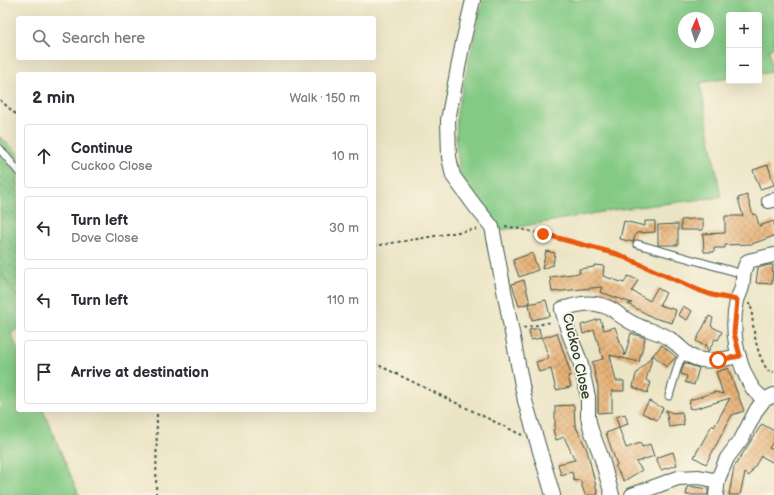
<!DOCTYPE html>
<meta charset="utf-8">
<style>
body{margin:0;font-family:"Balsamiq Sans",sans-serif;background:#f7f7f7;color:#2b2b33}
.controls{position:absolute;right:12px;top:12px;display:grid;overflow:hidden;border-radius:4px;box-shadow:0 4px 16px #0002}
.controls button{width:36px;height:36px;display:grid;place-items:center;padding:0;border:0;border-bottom:1px solid #e1e1e2;background:#fff;color:#2b2b33;font:20px sans-serif}
.compass{position:absolute;left:678px;top:12px;width:36px;height:36px;border-radius:50%;background:#fff;box-shadow:0 4px 16px #0002;rotate:3deg}
.stop{position:absolute;width:12px;height:12px;margin:-9px;border:3px solid #ea580c;border-radius:50%;background:#fff}
.stop.end{background:#ea580c;border-color:#fff;box-shadow:0 1px 4px #0008}
.list{margin:0;padding:0;list-style:none}
h2{display:flex;justify-content:space-between;align-items:center;height:52px;margin:0;padding:0 16px;font-size:17px}
h2 small{font-size:13px;font-weight:400;color:#7c7c81}
.list li{display:grid;grid-template-columns:26px 1fr auto;gap:12px;align-items:center;box-sizing:border-box;height:64px;margin:0 8px 8px;padding:0 8px;border:1px solid #e1e1e2;border-radius:4px}
.list b{display:block;font-size:15px;white-space:nowrap}
.list p{margin:0;font-size:13px;white-space:nowrap;color:#7c7c81}
.list em{font-size:13px;font-style:normal;color:#7c7c81}
.icon{flex:none;width:22px;height:22px;fill:none;stroke:currentColor;stroke-width:2;stroke-linecap:round;stroke-linejoin:round}
.map{position:relative;flex:none;width:774px;height:495px;overflow:hidden}
.search{position:absolute;background:#fff;box-shadow:0 4px 16px #0002;left:16px;top:16px;width:360px;height:44px;display:flex;align-items:center;gap:10px;box-sizing:border-box;padding:0 14px;border-radius:4px;color:#7c7c81;font-size:15px}
.panel{position:absolute;background:#fff;box-shadow:0 4px 16px #0002;left:16px;top:72px;width:360px;height:340px;border-radius:4px}
.map>svg:first-child{display:block}
</style>
<div class="map">
<svg width="774" height="495" viewBox="0 0 774 495">
<defs>
<pattern id="garden-dots" width="8" height="8" patternUnits="userSpaceOnUse"><rect width="8" height="8" fill="#84ca85"/><path d="M2 2h.1M6 6h.1" fill="none" stroke="#6ba56e" stroke-width="1.8" stroke-linecap="round"/></pattern>
<pattern id="building-cross-hatch" width="8" height="8" patternUnits="userSpaceOnUse"><rect width="8" height="8" fill="#e7b075"/><path d="M0 0l8 8M0 8l8-8" fill="none" stroke="#bb9061"/></pattern>
</defs>
<rect width="100%" height="100%" fill="#fcf5e5"/>
<filter id="ink" filterUnits="userSpaceOnUse"><feTurbulence type="fractalNoise" baseFrequency=".025" numOctaves="2"/><feDisplacementMap in="SourceGraphic" scale="8" xChannelSelector="R" yChannelSelector="G"/><feConvolveMatrix kernelMatrix="1 2 1 2 8 2 1 2 1" color-interpolation-filters="sRGB"/></filter>
<filter id="wash" filterUnits="userSpaceOnUse"><feTurbulence type="fractalNoise" baseFrequency=".012" numOctaves="4" result="noise"/><feDisplacementMap in="SourceGraphic" scale="16" xChannelSelector="R" yChannelSelector="G"/><feGaussianBlur stdDeviation="0.9" result="paint"/><feColorMatrix in="noise" values="0 0 0 0 0 0 0 0 0 0 0 0 0 0 0 0 0 1.4 0 .05"/><feComposite in="paint" operator="in"/></filter>
<g filter="url(#wash)">
<rect width="100%" height="100%" fill="#ebe4c4"/>
<g fill="#84ca85" stroke="#52845c" fill-rule="evenodd">
<path d="M483,0h291v48l-5,1 3,23 -13,2v-59h-30v63l-29,5 21,114 -108,13 -116,21 -37,-57 -4,-28 1,-33zM684,18h24v24h-24z"/>
<path d="M0,272l18,26v31l-7,4 7,17v60h25l36,85h-79z"/>
</g>
<path fill="url(#garden-dots)" stroke="#52845c" d="M0,137l18,16v145l-18,-26z"/>
<g id="blocks">
<g fill="url(#building-cross-hatch)">
<path d="M768,165l6,20 -14,4 -7,-19z"/>
<path d="M747,195l6,20 3,-1 3,12 15,-5v15l-22,8 -27,1v3h-11v4h-10l-1,-18 22,-1v-17h18l-5,-18z"/>
<path d="M693,219h10v11h-22v-10z"/>
<path d="M624,221l21,5v-5h10v11l-19,1 -3,9 -13,-3z"/>
<path d="M678,224v21h-20v-20z"/>
<path d="M546,251l9,2 -2,12 -11,4z"/>
<path d="M532,253l6,17 -19,7 -6,-17z"/>
<path d="M594,265l10,1 -1,10 21,7 4,-7 10,4 -6,11 18,10 7,-13 9,5 -7,12 17,5 -4,13 -18,-5 -26,-14 4,-1 -32,-11 2,-5 -50,5 -2,-15 30,-4 -1,-4 15,-2z"/>
<path d="M769,265h4l-1,19 -16,-1 2,-15z"/>
<path d="M524,280l6,23 -11,3 -7,-22z"/>
<path d="M546,300l4,16 -18,4 -3,-16z"/>
<path d="M683,306l9,5 -5,9 -9,-5z"/>
<path d="M709,316l4,2 -2,8 11,6 -4,8 -3,-1 -7,13 -2,-8 -1,2 -9,-5z"/>
<path d="M600,319l4,11 11,-3 10,29 6,-23 14,5 -6,24 -29,-7 6,26h8v10h-12v21l-14,1v-26l-6,-25 11,-3 -9,-29 -11,4 -2,-9z"/>
<path d="M539,328l2,10 -10,2 -2,-10z"/>
<path d="M557,333l11,32 3,10 -3,1 3,11 -15,3 -5,-21 -12,3 -3,-10 13,-4 -7,-20z"/>
<path d="M662,345l14,12 -10,10 -13,-12 -7,25 5,3 -4,10 -14,-6 3,-13z"/>
<path d="M684,363l15,5 -5,17 -9,-3 2,-6 -6,-2z"/>
<path d="M728,368l16,43 -12,4 -26,49 -12,-7 18,-32 2,2 16,-29 -36,11 -5,-1 1,-8 25,-8 8,2 -7,-22z"/>
<path d="M649,401l14,7 -6,12 -15,-7z"/>
<path d="M574,405l1,20 12,25 11,45h-13l-5,-15 -6,1 -2,-9 -11,3 -3,-11 17,-4 -11,-23 -8,3 -3,-10 2,-1v-23z"/>
<path d="M666,410l7,3 9,-1 2,13 -15,2z"/>
<path d="M625,414l3,10 -9,3 -3,-10z"/>
<path d="M762,424l12,7v9l-5,8 5,2v13l-13,-7 -12,20 -4,-3 -5,22h-11l5,-28z"/>
<path d="M619,428l7,20 14,-5 2,4 8,-3 4,12 -18,6 6,8 -18,11 -9,-15 2,-1 -11,-32z"/>
<path d="M673,452l4,13 -16,5 -5,-12z"/>
<path d="M688,486l20,3v6h-22z"/>
</g>
</g>
</g>
<g filter="url(#ink)">
<use href="#blocks" fill-opacity="0" stroke="#3e564a" stroke-width="1"/>
<g fill="none" stroke-linecap="round" stroke-linejoin="round">
<g stroke="#3e564a" stroke-width="9">
<g id="lane">
<path d="M0,149l18,22"/>
<path d="M637,244l106,30"/>
<path d="M669,396l10,-34 6,-9"/>
</g>
</g>
<g stroke="#3e564a" stroke-width="16">
<g id="street">
<path d="M473,0l-10,42 -15,78 1,37 4,19 22,30 17,21 33,174 28,94"/>
<path d="M769,201l5,-1"/>
<path d="M764,400c-3,-4 -8,-7 -11,-11 -16,-25 -23,-59 -16,-88 1,-5 4,-9 5,-14 2,-11 0,-17 6,-26l26,-6"/>
<path d="M612,495l-11,-39 -10,-26 -3,-13v-20l-8,-36 -12,-30 -6,-22c19,-6 33,-9 51,1 8,6 17,13 26,16 11,5 21,6 31,13 12,8 18,20 33,21 12,2 25,-2 36,-4"/>
<path d="M632,495l46,-17 21,-1 19,4"/>
<path d="M716,495l2,-16 9,-21 15,-20 15,-29 7,-9 10,-5"/>
</g>
</g>
<g stroke="#3e564a" stroke-width="2" stroke-dasharray="3 3" stroke-linecap="butt">
<path d="M0,100l18,16"/>
<path d="M505,226l38,8 74,20 81,36 27,8"/>
<path d="M374,246l103,-17"/>
<path d="M748,304h3c2,23 4,48 17,67l6,1"/>
<path d="M523,328l29,-6"/>
<path d="M374,363l148,72"/>
<path d="M156,495l1,-85"/>
</g>
<use href="#lane" stroke="#fff" stroke-width="7"/>
<use href="#street" stroke="#fff" stroke-width="14"/>
</g>
</g>
<g fill="none" stroke-linecap="round" stroke-linejoin="round" filter="url(#ink)">
<path stroke="#ea580c" stroke-width="5" d="M543,234l74,20 81,36 14,5 25,5 -3,33 6,23 -22,4"/>
</g>
<g text-anchor="middle" dominant-baseline="central" stroke-width="3.5" stroke-linejoin="round" paint-order="stroke">
<g font-size="14" fill="#1f3d34" stroke="#fcf5e5">
<text transform="translate(577 356) rotate(77)">Cuckoo Close</text>
</g>
</g>
</svg>
<div class="controls">
<button>+</button>
<button>−</button>
</div>
<svg class="compass" viewBox="-18 -18 36 36"><path d="M0-13l5 13h-10z" fill="#e53935"/><path d="M0 13l5-13h-10z" fill="#7c7c81"/></svg>
<div class="stop" style="left:718px;top:360px"></div>
<div class="stop end" style="left:543px;top:234px"></div>
<div class="search"><svg class="icon" aria-label="search" viewBox="0 0 24 24"><circle cx="10" cy="10" r="6"/><path d="M15 15l6 6"/></svg>Search here</div>
<section class="panel">
<h2>2 min<small>Walk · 150 m</small></h2>
<ul class="list">
<li><svg class="icon" aria-label="ahead" viewBox="0 0 24 24"><path d="M12 20V5M6 11l6-6 6 6"/></svg><div><b>Continue</b><p>Cuckoo Close</p></div><em>10 m</em></li>
<li><svg class="icon" aria-label="left" viewBox="0 0 24 24"><path d="M17 20v-9H6M10 6l-5 5 5 5"/></svg><div><b>Turn left</b><p>Dove Close</p></div><em>30 m</em></li>
<li><svg class="icon" aria-label="left" viewBox="0 0 24 24"><path d="M17 20v-9H6M10 6l-5 5 5 5"/></svg><div><b>Turn left</b></div><em>110 m</em></li>
<li><svg class="icon" aria-label="arrive" viewBox="0 0 24 24"><path d="M6 21V4h12l-3 4 3 4H6"/></svg><div><b>Arrive at destination</b></div></li>
</ul>
</section>
</div>
